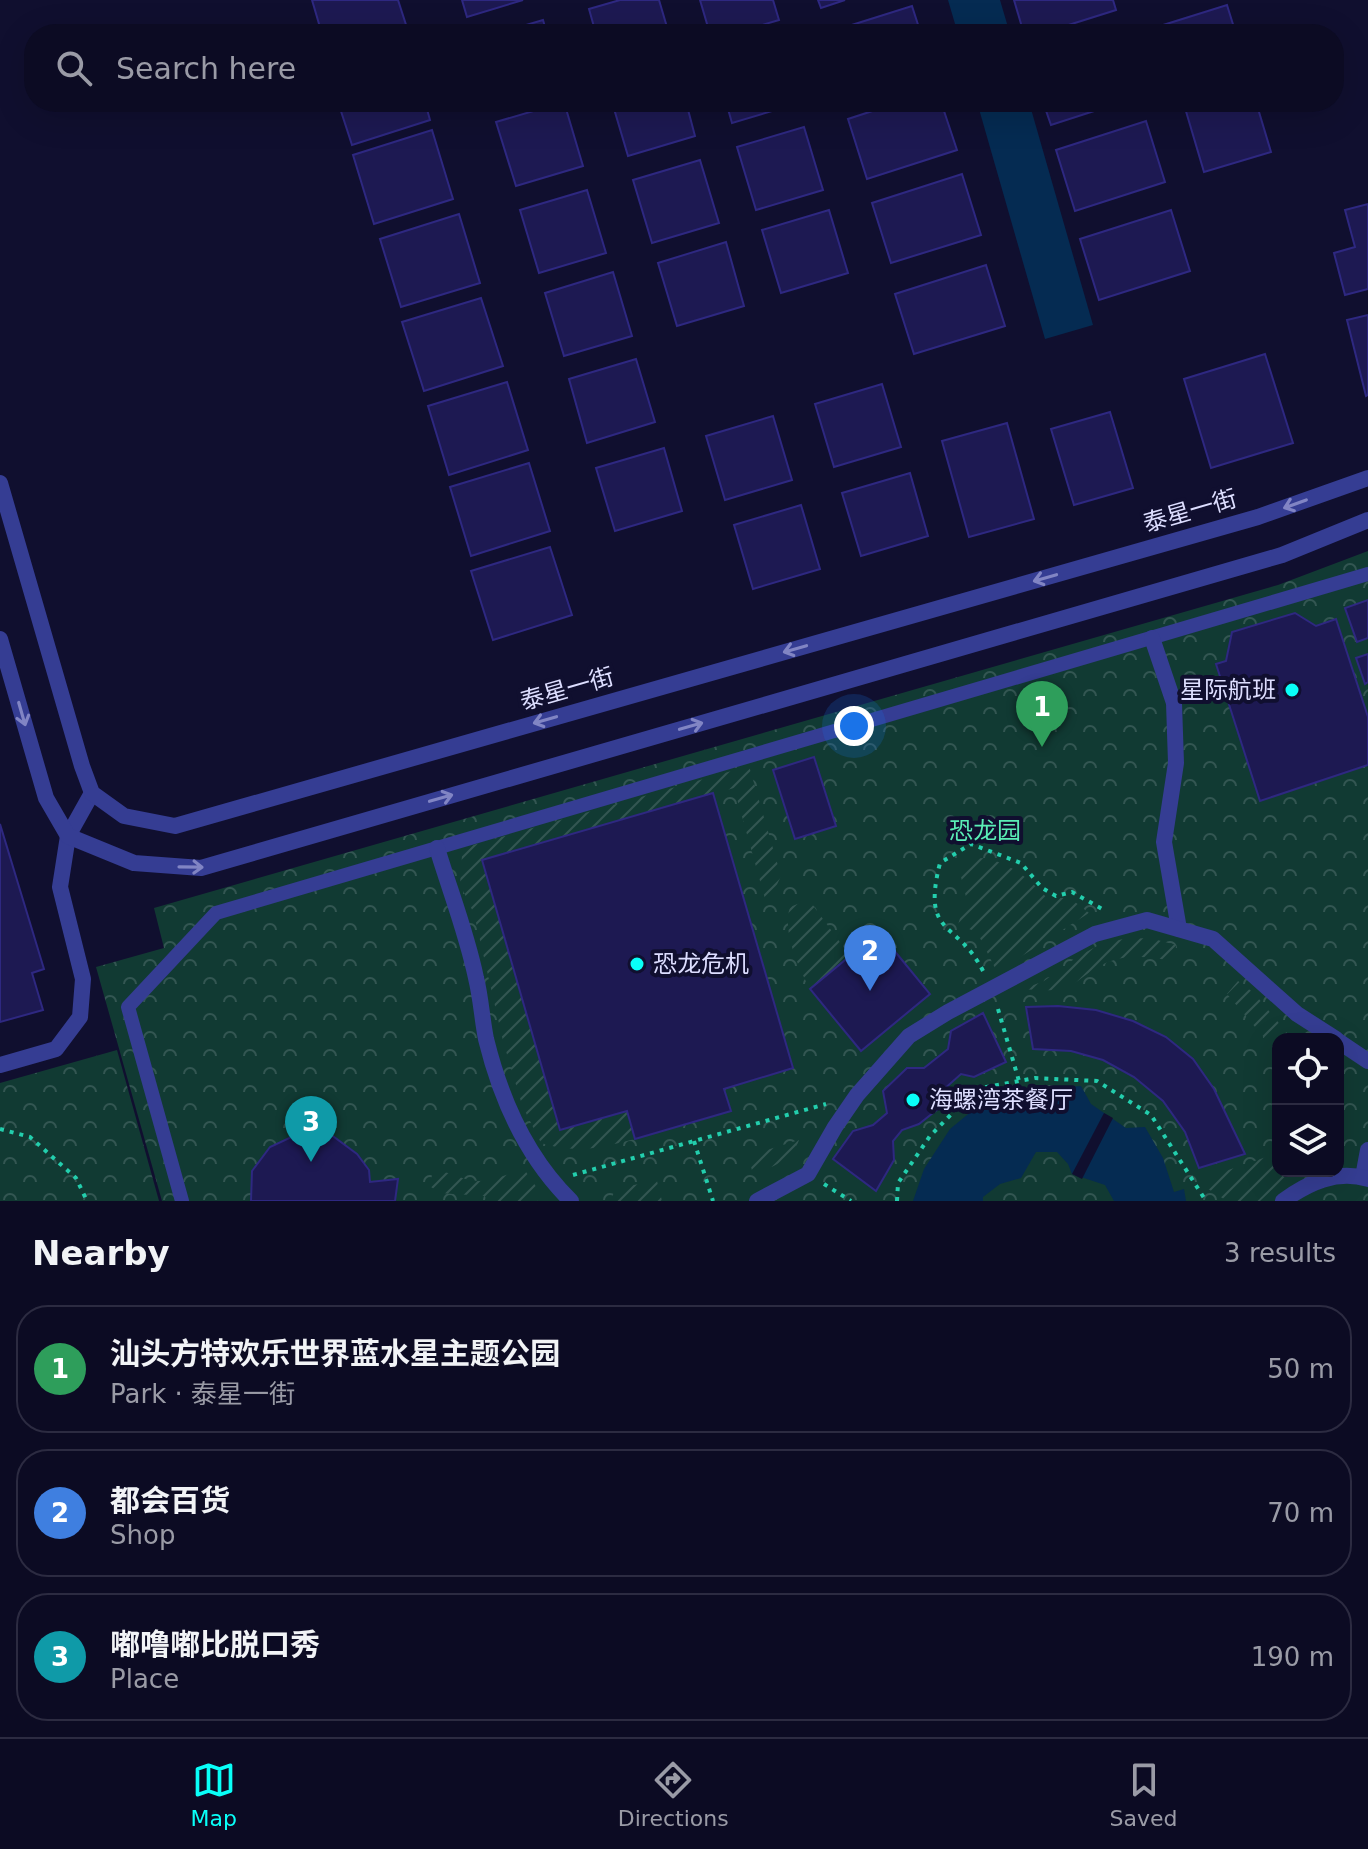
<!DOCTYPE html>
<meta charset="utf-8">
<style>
body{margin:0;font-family:"DejaVu Sans","Noto Sans SC",sans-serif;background:#1a1930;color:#f1f3f6}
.controls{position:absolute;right:24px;bottom:24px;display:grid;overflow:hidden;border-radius:16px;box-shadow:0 8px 32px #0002}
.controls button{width:72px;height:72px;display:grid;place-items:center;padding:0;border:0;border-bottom:2px solid #2c2b41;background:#0c0b23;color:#f1f3f6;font:40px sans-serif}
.you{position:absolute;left:854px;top:726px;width:28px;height:28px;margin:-20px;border:6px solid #fff;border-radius:50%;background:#1a73e8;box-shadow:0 0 0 12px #1a73e833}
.badge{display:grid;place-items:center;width:52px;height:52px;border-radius:50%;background:#09fff8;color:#fff;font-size:26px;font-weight:700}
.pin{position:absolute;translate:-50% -66px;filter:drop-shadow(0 2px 4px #0008)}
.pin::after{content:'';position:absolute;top:42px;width:28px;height:24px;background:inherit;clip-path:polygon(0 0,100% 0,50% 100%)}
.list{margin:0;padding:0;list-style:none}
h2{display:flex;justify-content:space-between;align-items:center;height:104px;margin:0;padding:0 32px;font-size:34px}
h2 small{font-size:26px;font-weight:400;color:#9a9ba6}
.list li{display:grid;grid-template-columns:52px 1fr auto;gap:24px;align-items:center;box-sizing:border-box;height:128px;margin:0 16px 16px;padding:0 16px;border:2px solid #2c2b41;border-radius:32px}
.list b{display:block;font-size:30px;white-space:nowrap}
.list p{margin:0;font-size:26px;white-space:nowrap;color:#9a9ba6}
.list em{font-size:26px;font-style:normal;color:#9a9ba6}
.icon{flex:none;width:44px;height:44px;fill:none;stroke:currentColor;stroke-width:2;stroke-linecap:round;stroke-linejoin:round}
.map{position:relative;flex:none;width:1368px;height:1201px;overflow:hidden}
.search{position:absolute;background:#0c0b23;box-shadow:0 8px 32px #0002;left:24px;right:24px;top:24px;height:88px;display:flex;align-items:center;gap:20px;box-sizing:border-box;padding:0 28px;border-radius:32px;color:#9a9ba6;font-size:30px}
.sheet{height:536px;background:#0c0b23}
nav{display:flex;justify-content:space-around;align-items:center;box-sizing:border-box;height:112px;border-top:2px solid #2c2b41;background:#0c0b23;font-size:22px;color:#9a9ba6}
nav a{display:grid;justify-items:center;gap:4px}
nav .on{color:#09fff8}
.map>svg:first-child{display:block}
</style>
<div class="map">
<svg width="1368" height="1201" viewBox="0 0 1368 1201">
<defs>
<pattern id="park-crowns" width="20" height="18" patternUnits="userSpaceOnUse" patternTransform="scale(2)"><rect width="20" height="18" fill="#113a33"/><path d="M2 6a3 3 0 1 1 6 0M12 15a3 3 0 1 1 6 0" fill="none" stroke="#335652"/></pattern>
<pattern id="garden-furrows" width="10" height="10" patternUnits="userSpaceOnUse" patternTransform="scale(2)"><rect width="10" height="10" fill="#113a33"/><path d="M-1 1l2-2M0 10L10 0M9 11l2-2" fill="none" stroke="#335652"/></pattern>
</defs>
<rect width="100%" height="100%" fill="#100f2f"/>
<g fill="url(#park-crowns)" fill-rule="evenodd">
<path d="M1368,551v650h-1206l-66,-234 68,-19 -10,-40 1124,-323zM1278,1039h60v132h-60z"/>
<path d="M117,1050l42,151h-159v-118z"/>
</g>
<g fill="url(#garden-furrows)">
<path d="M749,766l32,110 -14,30 -33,-118 -252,72 78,270 67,-19 8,28c-36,9 -58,15 -94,4l-19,-38 -19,-64 -29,-127 -14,-30 2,-29 11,-10z"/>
<path d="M985,858c28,7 42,19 62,40h23l19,15 -92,59 -20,-40 -19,-7 8,-28 -6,-24 4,-14z"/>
<path d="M800,903l12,1 38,52 -40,33c-12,-22 -28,-58 -20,-82z"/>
<path d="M1150,938l26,7 -1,16c-21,-3 -43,-8 -64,0 -15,5 -24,14 -38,23 -13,9 -35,6 -50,5l21,-8 33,-24 22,-12 24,-6z"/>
<path d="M1238,981l16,12 38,46h-14v15l-51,-60z"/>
<path d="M799,1140c-7,21 -27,27 -46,34l-5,-18z"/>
<path d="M1275,1154h3v17h36l-2,4c-23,1 -36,11 -52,26h-33l-22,-14 3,-10z"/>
<path d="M524,1169l13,19 1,13h-49l-5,-5 -44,-3 -9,-6 1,-15c19,-2 22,5 39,8 16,4 37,-6 53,-11z"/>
<path d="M657,1181l5,20h-48l-2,-4 4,-9z"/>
</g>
<g fill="#052b52">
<path d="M948,0h52l10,34h-52z"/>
<path d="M977,102h52l64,223 -48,14z"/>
<path d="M1081,1086l10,18 35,24 19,-1 18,31 11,34 10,-3 2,12h-72l-9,-16 -33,-11 -4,-10 -11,-12h-21l-15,26 -21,6 -17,13v4h-70l11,-32 26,-40 28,-23 31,-15z"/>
</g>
<path fill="#100f2f" d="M1104,1113l9,5 -31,61 -10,-5z"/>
<g fill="#1d1952" stroke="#2e2881" stroke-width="2">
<path d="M312,0h86l11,34h-87z"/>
<path d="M462,0h61l-56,17z"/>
<path d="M620,0h39l10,34h-73l-7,-25z"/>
<path d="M700,0h73l6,20 -47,14h-22z"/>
<path d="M818,0h27l-24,8z"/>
<path d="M1014,0h99l3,10 -76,24h-16z"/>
<path d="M1227,5l9,29h-74l-2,-8z"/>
<path d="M912,6l9,28h-98z"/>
<path d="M543,20l4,14h-52z"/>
<path d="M338,102h87l5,18 -78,25z"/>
<path d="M564,102l19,64 -67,20 -20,-64z"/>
<path d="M612,102h74l9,34 -67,20z"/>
<path d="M726,102h73v1l-67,20z"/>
<path d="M900,102h41l16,48 -90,29 -19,-60z"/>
<path d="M1043,102h79l-71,23z"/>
<path d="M1206,102h50l15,50 -67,20 -19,-64z"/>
<path d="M1146,121l19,61 -90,29 -19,-61z"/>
<path d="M804,127l19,63 -67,20 -19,-63z"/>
<path d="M432,130l21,69 -79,25 -21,-69z"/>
<path d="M700,160l19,63 -67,20 -19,-63z"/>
<path d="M962,174l19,61 -90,28 -19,-60z"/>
<path d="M587,190l19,63 -67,20 -19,-63z"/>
<path d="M1368,204v85l-23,6 -11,-42 21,-6 -10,-37z"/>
<path d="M829,210l19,63 -67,20 -19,-63z"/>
<path d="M1171,210l19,61 -91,29 -19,-61z"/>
<path d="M459,214l21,69 -79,24 -21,-68z"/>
<path d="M726,242l18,64 -67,20 -19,-63z"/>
<path d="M986,265l19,61 -91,28 -19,-60z"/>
<path d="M613,272l19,64 -68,20 -19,-63z"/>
<path d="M481,298l22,68 -79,25 -22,-69z"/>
<path d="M1368,315v80l-2,1 -19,-76z"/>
<path d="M1265,354l28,89 -82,25 -27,-89z"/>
<path d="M636,359l19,63 -68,21 -18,-64z"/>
<path d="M507,382l21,68 -79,25 -21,-69z"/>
<path d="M882,384l19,63 -67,20 -19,-63z"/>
<path d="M1110,412l23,76 -59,17 -23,-76z"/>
<path d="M773,416l19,64 -67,20 -19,-64z"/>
<path d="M1007,423l27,96 -65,18 -27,-96z"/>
<path d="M664,448l18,63 -67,20 -19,-63z"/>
<path d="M529,463l21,68 -79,25 -21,-69z"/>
<path d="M910,473l18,63 -67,20 -19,-63z"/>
<path d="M801,505l19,64 -67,20 -19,-64z"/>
<path d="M550,547l22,68 -79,25 -22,-69z"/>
<path d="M1368,600v38l-11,4 -12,-34z"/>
<path d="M1295,613l21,13 20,-7 32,98v48l-108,36 -44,-137 10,-3 6,-29z"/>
<path d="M1368,654v28l-3,2 -9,-26z"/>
<path d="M814,757l22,69 -41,13 -22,-69z"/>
<path d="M713,793l80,275 -69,21 7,22 -96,28 -8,-28 -67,19 -78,-270z"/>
<path d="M0,824l44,145 -12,4 11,37 -43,12z"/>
<path d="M879,932l51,62 -69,57 -51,-62z"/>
<path d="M1058,1006l38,4 37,11 33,16 27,22 21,30 31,65 -46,14 -14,-36 -22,-31 -29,-24 -31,-17 -32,-9 -38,-2 -7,-42z"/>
<path d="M983,1013l23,49 -32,15 -13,-3 -18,16 -5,19 -19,15 -17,6 -9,11 1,19 -18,31 -43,-32 20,-28 20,-6 14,-12 -4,-22 24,-23h17l24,-19 3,-18z"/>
<path d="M300,1133l30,1 27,20 12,16 1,12 28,-3 -3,22h-144l1,-30 18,-24z"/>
</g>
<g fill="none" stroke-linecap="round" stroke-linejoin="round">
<g stroke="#23cead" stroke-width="4" stroke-dasharray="4 6" stroke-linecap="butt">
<path d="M983,971c-26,-52 -62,-33 -43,-108l31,-19 50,19 21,25 14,8 16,-4 32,18"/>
<path d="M998,1009l21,72"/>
<path d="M0,1129l30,8 46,41 11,23"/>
<path d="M694,1141l19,60"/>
<path d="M573,1175l253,-71"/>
<path d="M824,1184l27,17"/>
<path d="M897,1201l1,-18 32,-47 46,-47 59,-11 62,3 54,34 55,86"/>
</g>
<path stroke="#353d93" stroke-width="14" d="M182,1201l-54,-194 88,-94 1152,-339"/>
<g stroke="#353d93" stroke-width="16">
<path d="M1152,638l22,65 2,60 -12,79 15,87"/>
<path d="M437,848c13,43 30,86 39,130 5,20 6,41 10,61 15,61 40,118 85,162"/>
<path d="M1338,1041l30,20"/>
<path d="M1363,1177l5,-27"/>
<path d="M757,1201l51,-27 27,-47 22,-32 52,-59 39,-24 147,-78 52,-14 66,19 84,75 39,25"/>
<path d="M1283,1201c25,-18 54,-32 85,-22"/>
</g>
<path stroke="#353d93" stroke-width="16" d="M0,1065l56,-16 24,-32 3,-38 -23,-92 8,-51 24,-43"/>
<g stroke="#353d93" stroke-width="16">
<path d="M0,483l82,283 10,27 32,23 51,10 1083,-309 110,-39"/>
<path d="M0,639l46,159 22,38 66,27 67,5 1081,-313 86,-35"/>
</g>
</g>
<defs><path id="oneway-shaft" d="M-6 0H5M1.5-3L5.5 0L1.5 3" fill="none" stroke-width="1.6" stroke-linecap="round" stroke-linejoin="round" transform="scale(2)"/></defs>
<g stroke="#8185c4">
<use href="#oneway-shaft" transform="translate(1295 504) rotate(160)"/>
<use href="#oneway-shaft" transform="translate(1045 578) rotate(164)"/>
<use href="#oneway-shaft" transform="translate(795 649) rotate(164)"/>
<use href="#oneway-shaft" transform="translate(22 714) rotate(74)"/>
<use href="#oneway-shaft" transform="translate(545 720) rotate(164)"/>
<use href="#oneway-shaft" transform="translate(691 726) rotate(-16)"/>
<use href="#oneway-shaft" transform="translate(441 798) rotate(-16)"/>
<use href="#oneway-shaft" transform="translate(191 867) rotate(1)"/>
</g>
<g fill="#09fff8" stroke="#100f2f" stroke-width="3">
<circle cx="1292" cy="690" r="8"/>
<circle cx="637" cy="964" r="8"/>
<circle cx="913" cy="1100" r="8"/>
</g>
<g text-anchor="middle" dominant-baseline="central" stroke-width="8" stroke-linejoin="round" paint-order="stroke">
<g font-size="24" fill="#dddeff" stroke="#100f2f">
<text transform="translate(1190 511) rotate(-16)">泰星一街</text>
<text transform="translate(567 689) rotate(-16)">泰星一街</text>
</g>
<g font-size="24" fill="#dddeff" stroke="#100f2f" text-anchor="start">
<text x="1276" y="690" text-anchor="end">星际航班</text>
<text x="653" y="964">恐龙危机</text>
<text x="929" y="1100">海螺湾茶餐厅</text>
</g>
<g font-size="24" fill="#5aeeb6" stroke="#100f2f">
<text x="985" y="831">恐龙园</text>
</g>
</g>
</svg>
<div class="controls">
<button><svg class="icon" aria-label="locate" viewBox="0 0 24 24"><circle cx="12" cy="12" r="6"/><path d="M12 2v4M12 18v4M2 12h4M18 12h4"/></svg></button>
<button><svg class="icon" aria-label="layers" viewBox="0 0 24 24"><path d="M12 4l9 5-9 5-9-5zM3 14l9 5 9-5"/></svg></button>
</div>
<div class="you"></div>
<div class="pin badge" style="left:1042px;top:747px;background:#2e9e5b">1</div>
<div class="pin badge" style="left:870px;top:991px;background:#3f7fe0">2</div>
<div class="pin badge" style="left:311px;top:1162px;background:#0f9aa8">3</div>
<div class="search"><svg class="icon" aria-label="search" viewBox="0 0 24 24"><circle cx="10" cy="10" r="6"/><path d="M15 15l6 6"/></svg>Search here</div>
</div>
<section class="sheet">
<h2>Nearby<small>3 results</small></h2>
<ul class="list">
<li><span class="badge" style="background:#2e9e5b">1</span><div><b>汕头方特欢乐世界蓝水星主题公园</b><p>Park · 泰星一街</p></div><em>50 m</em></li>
<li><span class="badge" style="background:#3f7fe0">2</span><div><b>都会百货</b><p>Shop</p></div><em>70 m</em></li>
<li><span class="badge" style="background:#0f9aa8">3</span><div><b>嘟噜嘟比脱口秀</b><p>Place</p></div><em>190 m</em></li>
</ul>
</section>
<nav>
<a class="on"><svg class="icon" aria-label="map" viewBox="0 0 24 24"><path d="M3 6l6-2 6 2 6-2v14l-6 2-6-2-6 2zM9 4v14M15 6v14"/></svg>Map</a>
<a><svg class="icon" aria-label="directions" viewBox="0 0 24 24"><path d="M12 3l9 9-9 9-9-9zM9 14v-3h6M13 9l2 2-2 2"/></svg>Directions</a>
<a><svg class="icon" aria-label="saved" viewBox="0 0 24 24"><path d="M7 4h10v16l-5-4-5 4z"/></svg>Saved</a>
</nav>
